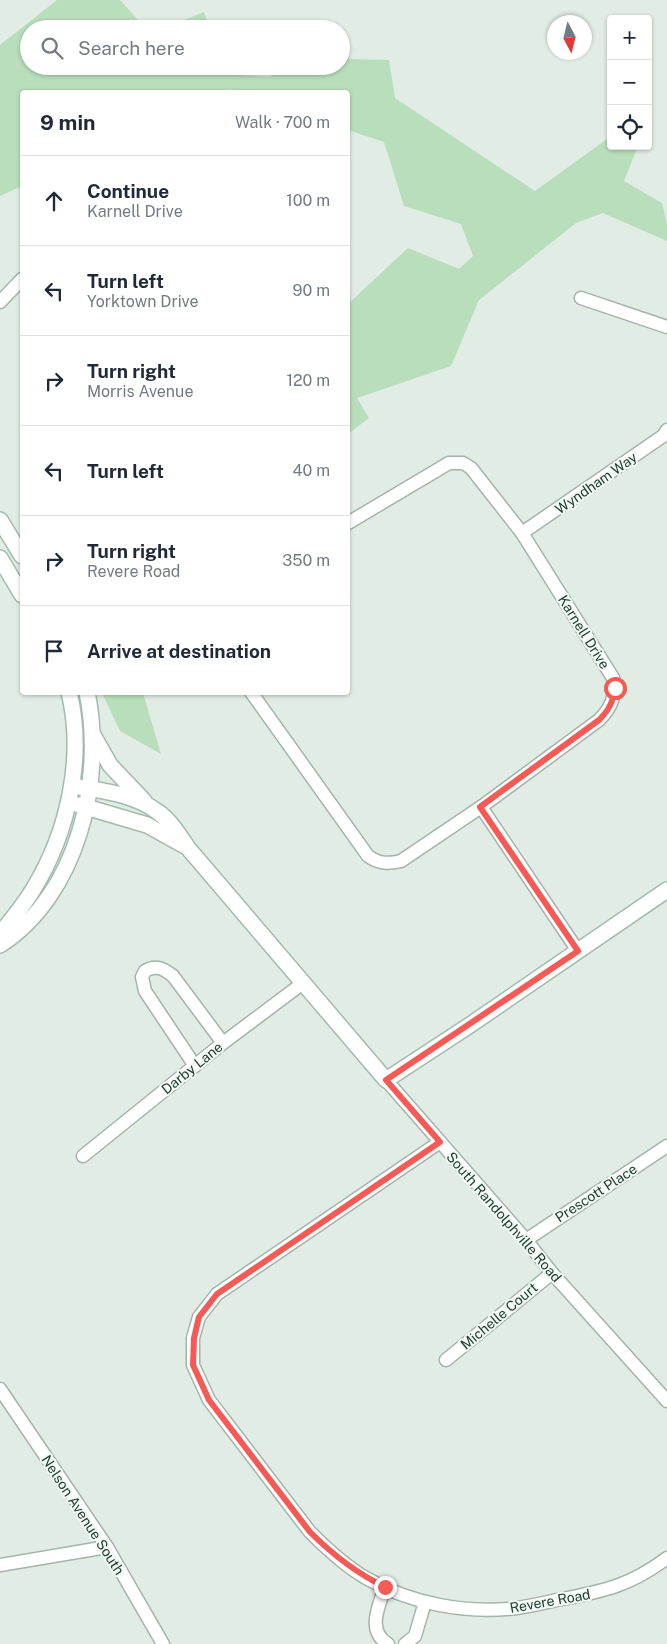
<!DOCTYPE html>
<meta charset="utf-8">
<style>
body{margin:0;font-family:"Public Sans",sans-serif;background:#f2f2f3;color:#1f2937}
.controls{position:absolute;right:15px;top:15px;display:grid;overflow:hidden;border-radius:5px;box-shadow:0 1px 4px #0004}
.controls button{width:45px;height:45px;display:grid;place-items:center;padding:0;border:0;border-bottom:1px solid #e0e1e3;background:#fff;color:#1f2937;font:25px sans-serif}
.compass{position:absolute;left:547px;top:15px;width:45px;height:45px;border-radius:50%;background:#fff;box-shadow:0 1px 4px #0004;rotate:173deg}
.stop{position:absolute;width:15px;height:15px;margin:-11px;border:4px solid #f75a54;border-radius:50%;background:#fff}
.stop.end{background:#f75a54;border-color:#fff;box-shadow:0 1px 5px #0008}
.list{margin:0;padding:0;list-style:none}
h2{display:flex;justify-content:space-between;align-items:center;height:65px;margin:0;padding:0 20px;font-size:21px}
h2 small{font-size:16px;font-weight:400;color:#747a83}
.list li{display:grid;grid-template-columns:32px 1fr auto;gap:15px;align-items:center;box-sizing:border-box;height:90px;padding:0 20px;border-top:1px solid #e0e1e3}
.list b{display:block;font-size:19px;white-space:nowrap}
.list p{margin:0;font-size:16px;white-space:nowrap;color:#747a83}
.list em{font-size:16px;font-style:normal;color:#747a83}
.icon{flex:none;width:28px;height:28px;fill:none;stroke:currentColor;stroke-width:2;stroke-linecap:round;stroke-linejoin:round}
.map{position:relative;flex:none;width:667px;height:1644px;overflow:hidden}
.search{position:absolute;background:#fff;box-shadow:0 1px 4px #0004;left:20px;top:20px;width:330px;height:55px;display:flex;align-items:center;gap:12px;box-sizing:border-box;padding:0 18px;border-radius:28px;color:#747a83;font-size:19px}
.panel{position:absolute;background:#fff;box-shadow:0 1px 4px #0004;left:20px;top:90px;width:330px;height:605px;border-radius:5px}
.map>svg:first-child{display:block}
</style>
<div class="map">
<svg width="667" height="1644" viewBox="0 0 667 1644">
<rect width="100%" height="100%" fill="#e1ece5"/>
<g fill="#b9debb">
<path d="M57,0h63l26,29h-117v37h193l3,8 45,3 15,-11h56v-17l8,10 40,1 6,38 140,93 76,-55v10h27l-14,35 38,22 5,21v17l-64,-28 -27,10 -97,77 -28,66 -94,32 12,20 -21,16v-130l60,-56 51,21 14,-13 -12,-32 -57,-18 -20,-64 -36,-12v-38h-108l-9,-3 -7,3h-202v94l-22,10v-151z"/>
<path d="M204,12l6,17h-48z"/>
<path d="M102,693h41l18,61 -41,-23z"/>
</g>
<g fill="none" stroke-linecap="round" stroke-linejoin="round">
<g stroke="#a4b4ab" stroke-width="15">
<g id="street">
<path d="M581,298l86,29"/>
<path d="M0,302l22,-23"/>
<path d="M522,533l141,-97 4,-6"/>
<path d="M251,692l117,164c11,8 21,8 33,5l80,-54 118,-87c13,-13 17,-24 14,-42l-91,-145 -51,-65 -8,-5h-14l-101,60"/>
<path d="M481,807l97,144"/>
<path d="M195,1066l-50,-75 -3,-14 3,-6c11,-7 19,-2 28,5l50,67"/>
<path d="M386,1080l140,160 26,33 115,128"/>
<path d="M440,1142l-223,152 -18,23 -6,21v27l16,35 101,132c17,17 35,34 56,46 45,26 100,36 151,30 15,-2 30,-6 45,-9 43,-8 69,-14 105,-41"/>
<path d="M83,1156l140,-113 80,-60"/>
<path d="M526,1240l141,-94"/>
<path d="M446,1360l106,-87"/>
<path d="M0,1389l107,158 56,97"/>
<path d="M0,1565l107,-18"/>
<path d="M385,1587c-6,19 -19,44 3,57"/>
<path d="M405,1644l10,-8 10,-34"/>
</g>
</g>
<g stroke="#a2bbad" stroke-width="18">
<g id="secondary">
<path d="M0,520l22,36"/>
<path d="M0,558l22,37"/>
<path d="M93,735l17,30 34,36"/>
<path d="M72,786c28,4 62,8 86,26 13,9 21,23 30,36l198,232 84,-55 197,-135"/>
<path d="M79,805l68,20 36,20"/>
<path d="M0,934c12,-15 24,-29 34,-46 34,-56 51,-131 35,-196"/>
<path d="M0,945c78,-50 105,-166 87,-253"/>
</g>
</g>
<use href="#street" stroke="#fff" stroke-width="12"/>
<use href="#secondary" stroke="#fff" stroke-width="15"/>
</g>
<g fill="none" stroke-linecap="round" stroke-linejoin="round">
<path stroke="#f75a54" stroke-width="6" d="M385,1587c-29,-14 -52,-32 -75,-55l-101,-132 -16,-35 1,-27 5,-21 18,-23 223,-152 -54,-62 192,-129 -98,-144 119,-87c10,-10 14,-18 16,-32"/>
</g>
<g text-anchor="middle" dominant-baseline="central" stroke-width="4" stroke-linejoin="round" paint-order="stroke">
<g font-size="14" fill="#213e30" stroke="#f2f9f4">
<text transform="translate(596 483) rotate(-35)">Wyndham Way</text>
<text transform="translate(584 632) rotate(58)">Karnell Drive</text>
<text transform="translate(192 1068) rotate(-39)">Darby Lane</text>
<text transform="translate(596 1193) rotate(-33)">Prescott Place</text>
<text transform="translate(504 1217) rotate(49)">South Randolphville Road</text>
<text transform="translate(499 1316) rotate(-40)">Michelle Court</text>
<text transform="translate(83 1515) rotate(57)">Nelson Avenue South</text>
<text transform="translate(550 1601) rotate(-10)">Revere Road</text>
</g>
</g>
</svg>
<div class="controls">
<button>+</button>
<button>−</button>
<button><svg class="icon" aria-label="locate" viewBox="0 0 24 24"><circle cx="12" cy="12" r="6"/><path d="M12 2v4M12 18v4M2 12h4M18 12h4"/></svg></button>
</div>
<svg class="compass" viewBox="-18 -18 36 36"><path d="M0-13l5 13h-10z" fill="#e53935"/><path d="M0 13l5-13h-10z" fill="#747a83"/></svg>
<div class="stop" style="left:615px;top:688px"></div>
<div class="stop end" style="left:385px;top:1587px"></div>
<div class="search"><svg class="icon" aria-label="search" viewBox="0 0 24 24"><circle cx="10" cy="10" r="6"/><path d="M15 15l6 6"/></svg>Search here</div>
<section class="panel">
<h2>9 min<small>Walk · 700 m</small></h2>
<ul class="list">
<li><svg class="icon" aria-label="ahead" viewBox="0 0 24 24"><path d="M12 20V5M6 11l6-6 6 6"/></svg><div><b>Continue</b><p>Karnell Drive</p></div><em>100 m</em></li>
<li><svg class="icon" aria-label="left" viewBox="0 0 24 24"><path d="M17 20v-9H6M10 6l-5 5 5 5"/></svg><div><b>Turn left</b><p>Yorktown Drive</p></div><em>90 m</em></li>
<li><svg class="icon" aria-label="right" viewBox="0 0 24 24"><path d="M7 20v-9h11M14 6l5 5-5 5"/></svg><div><b>Turn right</b><p>Morris Avenue</p></div><em>120 m</em></li>
<li><svg class="icon" aria-label="left" viewBox="0 0 24 24"><path d="M17 20v-9H6M10 6l-5 5 5 5"/></svg><div><b>Turn left</b></div><em>40 m</em></li>
<li><svg class="icon" aria-label="right" viewBox="0 0 24 24"><path d="M7 20v-9h11M14 6l5 5-5 5"/></svg><div><b>Turn right</b><p>Revere Road</p></div><em>350 m</em></li>
<li><svg class="icon" aria-label="arrive" viewBox="0 0 24 24"><path d="M6 21V4h12l-3 4 3 4H6"/></svg><div><b>Arrive at destination</b></div></li>
</ul>
</section>
</div>
